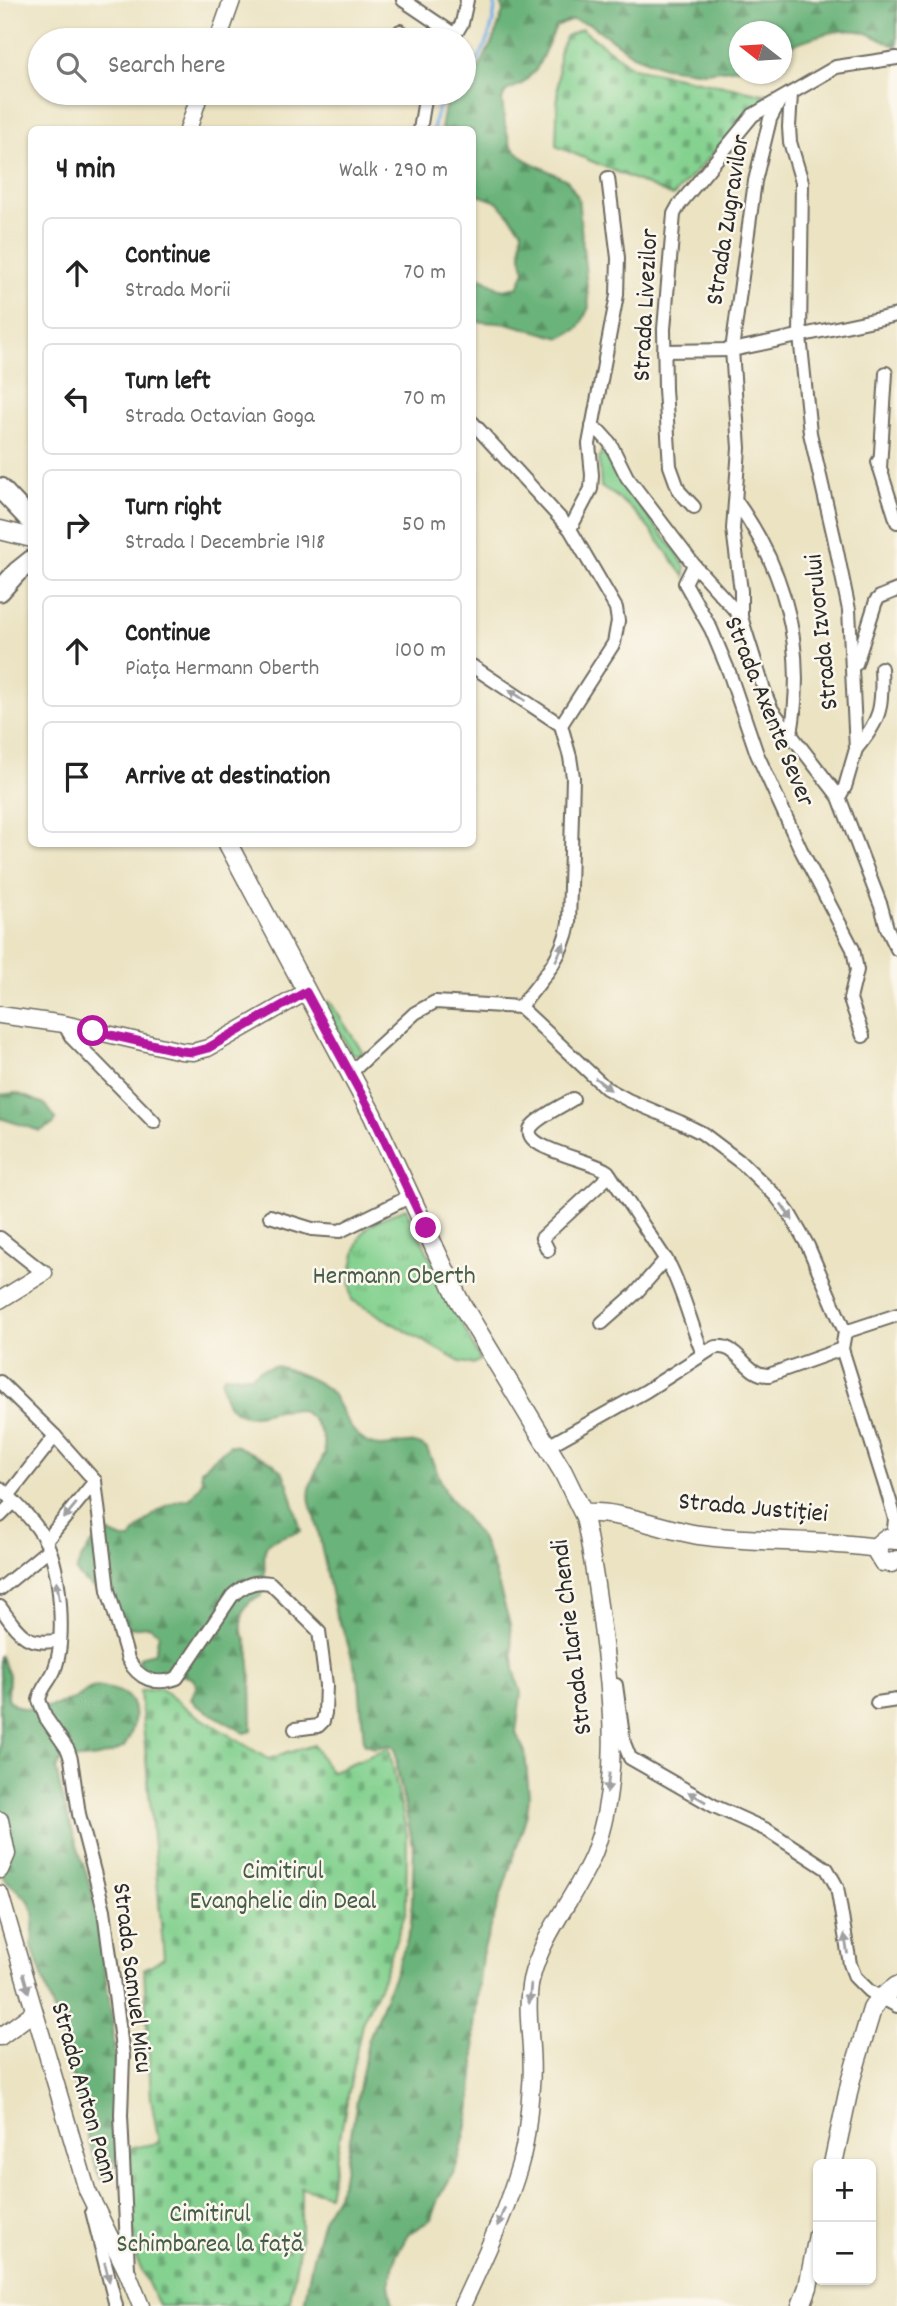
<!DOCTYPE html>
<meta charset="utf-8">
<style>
body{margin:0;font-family:Dekko,sans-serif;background:#f2f2f2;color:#222}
.controls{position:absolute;right:21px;bottom:21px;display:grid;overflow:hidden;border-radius:10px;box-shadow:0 2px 5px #0004}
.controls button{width:63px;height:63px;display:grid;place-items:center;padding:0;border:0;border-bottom:2px solid #e0e0e0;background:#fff;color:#222;font:35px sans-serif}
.compass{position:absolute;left:729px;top:21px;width:63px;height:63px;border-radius:50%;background:#fff;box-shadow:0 2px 5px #0004;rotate:287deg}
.stop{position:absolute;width:21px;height:21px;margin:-16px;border:5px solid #b5179e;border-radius:50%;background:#fff}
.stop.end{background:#b5179e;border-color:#fff;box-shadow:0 2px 7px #0008}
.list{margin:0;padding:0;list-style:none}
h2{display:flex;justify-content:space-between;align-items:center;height:91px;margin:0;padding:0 28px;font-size:30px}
h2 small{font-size:23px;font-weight:400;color:#767676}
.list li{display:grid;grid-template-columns:46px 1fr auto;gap:21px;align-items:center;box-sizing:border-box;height:112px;margin:0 14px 14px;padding:0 14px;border:2px solid #e0e0e0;border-radius:10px}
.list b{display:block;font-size:26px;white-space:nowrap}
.list p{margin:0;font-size:23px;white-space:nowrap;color:#767676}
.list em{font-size:23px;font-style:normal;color:#767676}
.icon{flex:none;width:38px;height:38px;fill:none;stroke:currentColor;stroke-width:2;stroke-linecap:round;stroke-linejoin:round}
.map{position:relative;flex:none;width:897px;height:2306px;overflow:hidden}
.search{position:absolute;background:#fff;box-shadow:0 2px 5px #0004;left:28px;top:28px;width:448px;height:77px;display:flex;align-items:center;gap:18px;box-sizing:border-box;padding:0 24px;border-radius:38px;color:#767676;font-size:26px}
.panel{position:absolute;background:#fff;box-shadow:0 2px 5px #0004;left:28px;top:126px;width:448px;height:721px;border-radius:10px}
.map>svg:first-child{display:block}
</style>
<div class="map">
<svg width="897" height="2306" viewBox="0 0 897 2306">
<defs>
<pattern id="forest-firs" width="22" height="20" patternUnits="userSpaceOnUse" patternTransform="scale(1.75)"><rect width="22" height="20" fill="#6bb37a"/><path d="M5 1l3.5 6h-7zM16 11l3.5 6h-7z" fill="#589264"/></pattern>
<pattern id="cemetery-stones" width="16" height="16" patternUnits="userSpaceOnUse" patternTransform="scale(1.75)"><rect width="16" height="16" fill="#84d190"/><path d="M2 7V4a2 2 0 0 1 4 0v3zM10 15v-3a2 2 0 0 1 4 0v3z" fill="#6caa76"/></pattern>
<pattern id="park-tufts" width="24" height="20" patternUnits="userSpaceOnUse" patternTransform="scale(1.75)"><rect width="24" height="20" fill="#84d190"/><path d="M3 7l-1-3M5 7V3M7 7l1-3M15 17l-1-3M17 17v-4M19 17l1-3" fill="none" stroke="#6caa76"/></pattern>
</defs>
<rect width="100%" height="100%" fill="#fbf7ec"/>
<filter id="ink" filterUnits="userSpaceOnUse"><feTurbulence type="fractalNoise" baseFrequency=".0143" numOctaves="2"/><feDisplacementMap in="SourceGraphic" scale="14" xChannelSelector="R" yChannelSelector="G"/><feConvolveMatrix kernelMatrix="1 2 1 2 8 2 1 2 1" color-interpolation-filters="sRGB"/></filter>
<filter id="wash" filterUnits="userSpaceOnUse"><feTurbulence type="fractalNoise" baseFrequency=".00686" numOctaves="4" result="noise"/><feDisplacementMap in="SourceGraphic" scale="28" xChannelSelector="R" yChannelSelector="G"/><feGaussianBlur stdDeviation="1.57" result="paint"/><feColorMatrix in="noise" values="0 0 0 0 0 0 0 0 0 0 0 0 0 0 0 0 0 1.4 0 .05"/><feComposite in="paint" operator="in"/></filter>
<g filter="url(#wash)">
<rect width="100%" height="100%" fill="#ebe3c2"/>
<g fill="#84d190" stroke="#587e5e" stroke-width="2">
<path d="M602,450l13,16 27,44 36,44 7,13v10c-24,-31 -47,-72 -84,-90l-2,-28z"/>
<path d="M328,1001l2,1 34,52h-12l-27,-49z"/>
</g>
<g fill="url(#forest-firs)" stroke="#4b6f52" stroke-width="2">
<path d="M501,0h396v46c-12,-3 -21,-10 -30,-13 -25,-8 -63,6 -85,17v-18h-42l-1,36 -34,4 -41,-5 -31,-12 -43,-31 -18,-4 -16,7 -20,43 -14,14 -16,7 -4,9 3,25 6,21 15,14 41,20 11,17 11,110 -10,21 -18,10 -51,-14 -37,-3v-48l30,17 15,-3 7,-16 -4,-15 1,-26 -24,-28 -25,-9 -1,-63 -31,-1 4,-22 19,-14 10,-15 20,-40 9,-26z"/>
<path d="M16,1093l29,11 11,15 -2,5 -14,7 -40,-13v-23z"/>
<path d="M274,1366c12,1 51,17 58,28 10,15 16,37 34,48 21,12 43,-9 61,7l19,44 35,45 11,25 18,61 4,45 7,24 -5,40 9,19 4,44 -2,18 -45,141 -8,72 1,37 -5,48 -9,39 -6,19 -17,29 -7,20 -23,16 -12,21 -7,29 4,21h-89c5,-30 10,-60 20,-88 5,-13 14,-21 18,-35l26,-142 36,-92 7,-23 3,-76 -16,-77 -3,-25 -5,-3 -16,3 -10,-5 -5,-61 -15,-51 -8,-15 -21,-100c-13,-23 -1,-42 10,-62 0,-10 -2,-18 -7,-27 -25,-43 -67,8 -88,-21 -6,-7 -8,-17 -8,-26l3,-5 26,1 10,-7z"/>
<path d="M230,1445l7,1 36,17 9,9 6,12 13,47c-9,3 -25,6 -32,12 -11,10 2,37 -9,54 -18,4 -19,20 -18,36 11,11 9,72 10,91v7l-7,2 -49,-28 -5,-6 6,-14 -5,-7 -17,-5 -10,5 -19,-5 -8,-13 5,-4 12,-3 4,-20 -10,-7 -22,2 -22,-32 -21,-15 -8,-9c5,-17 16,-31 31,-40l15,7h9c12,-18 37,-40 59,-40l12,-17 -1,-12z"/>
<path d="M0,1655l9,20 -1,23c10,19 49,8 66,1 6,-2 11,-9 18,-11 7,-2 16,0 22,2 28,7 23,37 10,57 -18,12 -42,12 -63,13l-5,9 7,32 30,94 20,130 5,123 -4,16 -8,14 -5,1 -5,-11 -36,-138 -28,-84 2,-31 -5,-14 -25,-23 -4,-13z"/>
</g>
<g fill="url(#cemetery-stones)" stroke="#587e5e" stroke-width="2">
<path d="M582,29l51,39 135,27 -95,101 -117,-50 3,-93 7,-17z"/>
<path d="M160,1688l30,23 78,48 46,-14 16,27 59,-24 18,87 -1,76 -24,69 -20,43 -33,172 -28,-8v50l-12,69h-130l-28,-58 -1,-100 29,-5 -8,-44 -7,-130 20,-11 -24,-267z"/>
</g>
<path fill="url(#park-tufts)" stroke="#587e5e" stroke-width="2" d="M406,1208l74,152 -7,4 -13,-2 -108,-62c-4,-16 2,-58 14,-71 8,-9 28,-15 40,-21z"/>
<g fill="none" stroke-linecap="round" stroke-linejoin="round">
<g stroke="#75afe6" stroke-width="3.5">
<path d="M464,85c15,-26 32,-54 31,-85"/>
<path d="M434,130c0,-17 6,-28 19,-37"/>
</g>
</g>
</g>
<g filter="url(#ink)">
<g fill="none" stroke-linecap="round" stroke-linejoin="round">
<g stroke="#6e6b60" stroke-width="16">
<g id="minor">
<path d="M403,0l52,35"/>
<path d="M400,31l14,9"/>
<path d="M452,40l10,-17 5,-23"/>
<path d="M791,94l-2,33 1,15 12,40 -2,154 10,97 24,104 15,73 7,139 -11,38 -6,10"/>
<path d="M780,100l-10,19 -15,62 -23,169 7,98 -6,81 8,62v26l25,79 6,14 67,87 42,109 6,22 10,21"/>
<path d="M420,130l6,-37"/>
<path d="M664,351l68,-1 165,-35"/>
<path d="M472,422l98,107 46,79 2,13 -4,22 -53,82"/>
<path d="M592,427l9,6 9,10 17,34 67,88 47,52"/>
<path d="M878,462l19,60"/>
<path d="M880,468l6,-95"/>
<path d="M736,501c50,70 70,148 55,233"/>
<path d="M694,507l-15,-16 -9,-25 -5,-77 -1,-60 10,-115 5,-9 74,-90 83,-48 61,-9"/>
<path d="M570,529l21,-40 1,-14 -3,-31 28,-149 1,-37 -10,-80"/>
<path d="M694,565l-9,18 26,46 18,43 28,82 44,96 52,99 4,21 -7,29 13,37"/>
<path d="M856,664l20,-63 4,-4 17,-7"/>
<path d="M472,666l89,59"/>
<path d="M856,749c25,-29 27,-43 25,-81"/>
<path d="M520,1007l86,81 22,12 52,22 22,11 41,31 33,32 13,17 19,33 37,86 -3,17 48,152 5,18 -2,19"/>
<path d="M520,1007c21,-26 43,-50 49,-84l4,-146 -3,-20 -9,-32"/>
<path d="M64,1024l8,14 82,84"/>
<path d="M350,1073l65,-60 20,-11 85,5"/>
<path d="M573,1099c-11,7 -34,18 -41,27 -17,22 63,34 76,46l62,94c14,28 21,59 33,88"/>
<path d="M270,1216l42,13 28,2 71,-35"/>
<path d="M0,1238l44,35"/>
<path d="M548,1250l-6,-12 68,-63"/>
<path d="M602,1323l34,-30 30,-34"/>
<path d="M845,1332l52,-17"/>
<path d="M0,1382l55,54 40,45"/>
<path d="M548,1446l98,-55 67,-43c25,-8 32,29 56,27l73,-26"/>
<path d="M95,1481l13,109 20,69c10,20 28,27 49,19l55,-82c10,-10 23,-16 38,-13l49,48 7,54 -1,28 -2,8 -5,5 -23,3"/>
<path d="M0,1488c16,15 36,34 46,54 15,28 20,100 8,129 -5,11 -13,17 -15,29l7,18 22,32 3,9 8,55 25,96 19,146 -2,59 7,154"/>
<path d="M8,1496l47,-60"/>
<path d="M0,1516l14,-14"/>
<path d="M46,1541l49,-60"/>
<path d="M0,1589l49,-40"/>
<path d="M0,1607c19,26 25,40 60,33"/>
<path d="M616,1685l8,58 6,15 84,48 53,24 60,39 10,18 13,77 5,13 14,14 28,15"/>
<path d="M877,1703l20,-3"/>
<path d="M92,2211l24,95"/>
</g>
</g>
<g stroke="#6e6b60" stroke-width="19">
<g id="tertiary">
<path d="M218,40l14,-40"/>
<path d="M188,130l12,-37"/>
<path d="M0,1015l64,9 117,27 12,1 15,-4 98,-56"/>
<path d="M0,1300l44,-27"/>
<path d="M0,1820l7,34 -7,16"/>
<path d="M0,1894l87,296 41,84 13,32"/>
<path d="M0,2037l34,-25"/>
<path d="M462,2306c21,-46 44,-93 58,-142 7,-25 9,-52 11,-78 4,-35 -7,-71 0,-106 11,-47 45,-83 63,-127 29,-76 16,-163 6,-241 -5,-33 -9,-66 -17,-99"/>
</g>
</g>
<g stroke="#6e6b60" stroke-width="21">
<g id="secondary">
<path d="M0,530l32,8"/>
<path d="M228,844l144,270 87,186 104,172 20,41c41,-2 77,16 116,22 59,8 119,4 178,13"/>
<path d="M897,1540l-12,-1 -6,5 -2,8 6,10 8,1 6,-3"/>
<path d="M833,2164l18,-85 21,-70 5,-8 20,-15"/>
<path d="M801,2306l7,-19 10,-52"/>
</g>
</g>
<g stroke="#6e6b60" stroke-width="23">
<g id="trunk">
<path d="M0,488l32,34"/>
<path d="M0,591l17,-19 15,-12"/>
</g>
</g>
<use href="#minor" stroke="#fff" stroke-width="12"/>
<use href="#tertiary" stroke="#fff" stroke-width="16"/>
<use href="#secondary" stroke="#fff" stroke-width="18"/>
<use href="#trunk" stroke="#fff" stroke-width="19"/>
</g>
<defs><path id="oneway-solid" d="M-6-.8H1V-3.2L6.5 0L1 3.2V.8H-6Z" transform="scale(1.75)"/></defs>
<g fill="#a0a0a0">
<use href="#oneway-solid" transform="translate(517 695) rotate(-146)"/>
<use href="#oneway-solid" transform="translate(560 952) rotate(-65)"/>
<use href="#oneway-solid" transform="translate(603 1084) rotate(38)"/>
<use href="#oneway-solid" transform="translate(787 1212) rotate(55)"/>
<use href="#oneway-solid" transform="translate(70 1511) rotate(129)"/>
<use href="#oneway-solid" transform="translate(58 1590) rotate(-98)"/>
<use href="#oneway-solid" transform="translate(608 1783) rotate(97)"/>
<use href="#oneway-solid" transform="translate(697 1797) rotate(-150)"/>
<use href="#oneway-solid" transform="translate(846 1944) rotate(-99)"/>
<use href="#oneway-solid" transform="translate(26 1983) rotate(74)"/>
<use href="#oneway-solid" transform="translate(530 1994) rotate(95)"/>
<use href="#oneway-solid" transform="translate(501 2217) rotate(112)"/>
<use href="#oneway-solid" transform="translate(107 2272) rotate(76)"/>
</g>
</g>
<g fill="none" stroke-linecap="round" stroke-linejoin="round" filter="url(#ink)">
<path stroke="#b5179e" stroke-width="9" d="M93,1031l88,20 12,1 15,-4 98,-56 66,122 54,114"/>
</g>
<g text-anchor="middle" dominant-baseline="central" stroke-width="5" stroke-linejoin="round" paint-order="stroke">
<g font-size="26" fill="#2b2b2b" stroke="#fbf7ec">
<text transform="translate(729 220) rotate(-81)">Strada Zugravilor</text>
<text transform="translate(647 305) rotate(-87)">Strada Livezilor</text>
<text transform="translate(823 632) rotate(-96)">Strada Izvorului</text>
<text transform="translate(768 712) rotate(68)">Strada Axente Sever</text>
<text transform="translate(753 1509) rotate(5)">Strada Justiției</text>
<text transform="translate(573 1637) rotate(-97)">Strada Ilarie Chendi</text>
<text transform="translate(131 1978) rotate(83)">Strada Samuel Micu</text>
<text transform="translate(83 2093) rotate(74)">Strada Anton Pann</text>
</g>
<g font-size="26" fill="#465d49" stroke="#fbf7ec">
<text x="394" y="1277">Hermann Oberth</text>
<text x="283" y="1872">Cimitirul<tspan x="283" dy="30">Evanghelic din Deal</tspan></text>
<text x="210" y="2215">Cimitirul<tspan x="210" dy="30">Schimbarea la față</tspan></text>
</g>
</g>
</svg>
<div class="controls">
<button>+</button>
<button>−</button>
</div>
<svg class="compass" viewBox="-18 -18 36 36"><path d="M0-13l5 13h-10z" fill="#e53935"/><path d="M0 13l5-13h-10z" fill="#767676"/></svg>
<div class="stop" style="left:93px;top:1031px"></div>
<div class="stop end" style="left:426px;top:1228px"></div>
<div class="search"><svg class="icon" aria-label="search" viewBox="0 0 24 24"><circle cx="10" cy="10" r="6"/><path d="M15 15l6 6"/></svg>Search here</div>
<section class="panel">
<h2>4 min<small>Walk · 290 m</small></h2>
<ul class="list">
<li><svg class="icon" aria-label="ahead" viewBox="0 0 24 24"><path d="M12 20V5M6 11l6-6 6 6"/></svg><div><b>Continue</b><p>Strada Morii</p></div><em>70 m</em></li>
<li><svg class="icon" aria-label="left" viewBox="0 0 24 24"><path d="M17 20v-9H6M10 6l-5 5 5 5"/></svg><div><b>Turn left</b><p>Strada Octavian Goga</p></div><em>70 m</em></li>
<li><svg class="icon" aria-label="right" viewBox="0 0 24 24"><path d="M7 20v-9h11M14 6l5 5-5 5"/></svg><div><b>Turn right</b><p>Strada 1 Decembrie 1918</p></div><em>50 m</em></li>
<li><svg class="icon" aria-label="ahead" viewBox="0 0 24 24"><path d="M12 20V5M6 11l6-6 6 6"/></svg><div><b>Continue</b><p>Piața Hermann Oberth</p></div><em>100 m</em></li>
<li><svg class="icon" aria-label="arrive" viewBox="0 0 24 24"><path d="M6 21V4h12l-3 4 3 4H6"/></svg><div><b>Arrive at destination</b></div></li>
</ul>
</section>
</div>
